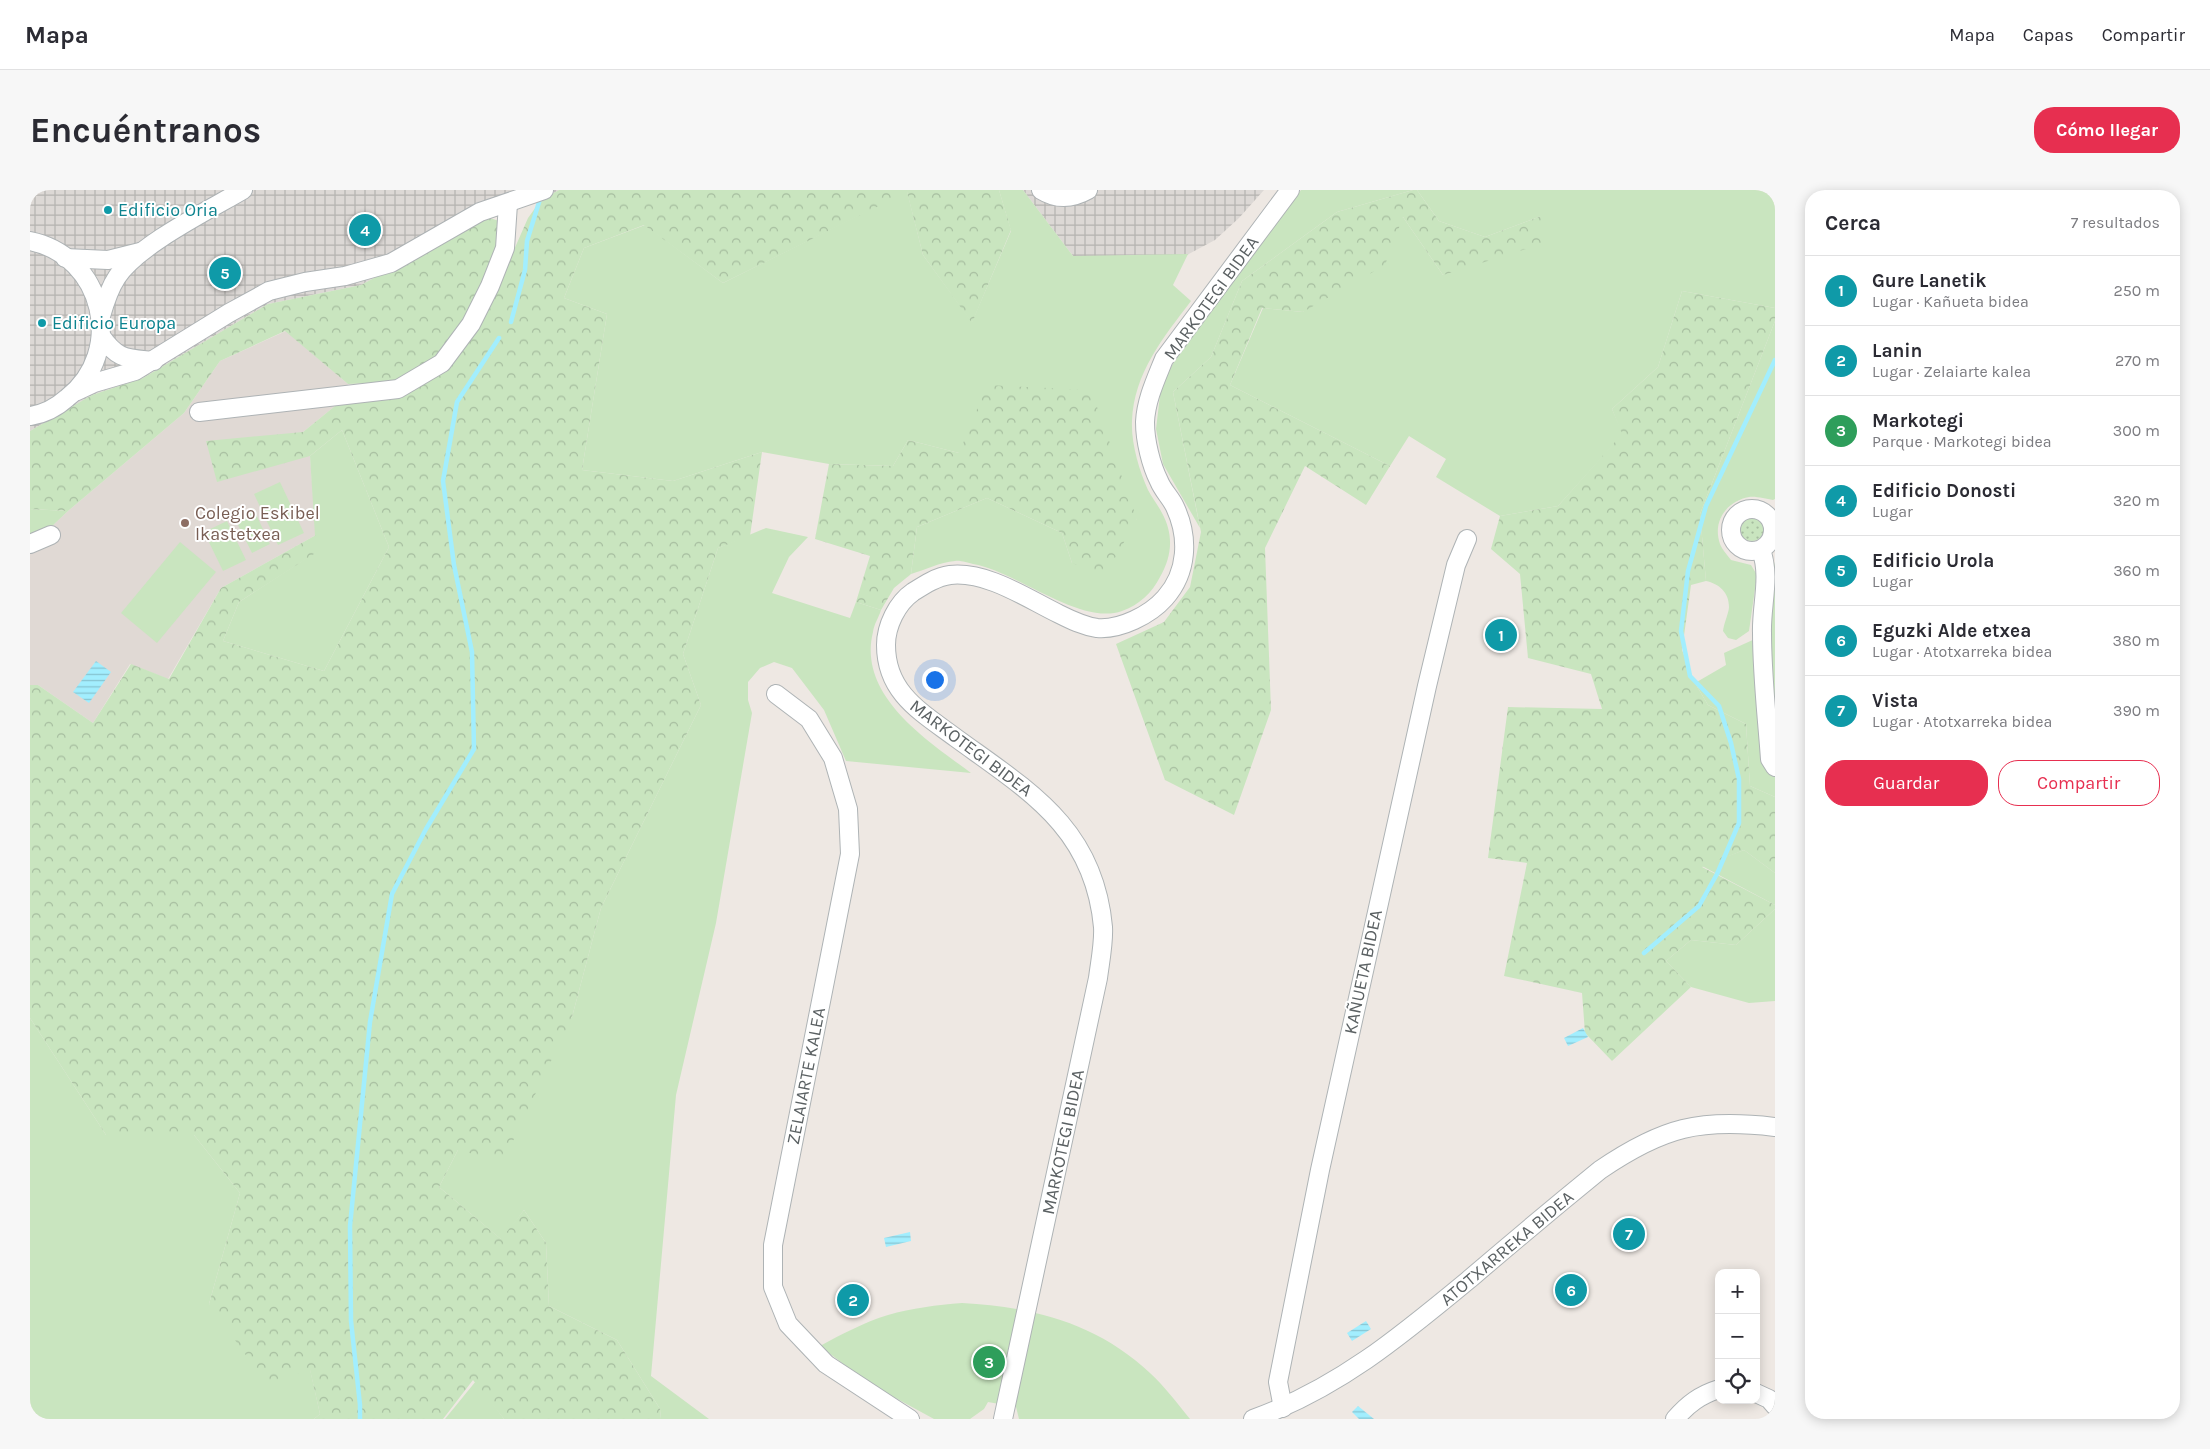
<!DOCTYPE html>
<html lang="es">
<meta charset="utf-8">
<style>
body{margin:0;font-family:Karla,sans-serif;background:#f7f7f7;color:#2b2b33}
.controls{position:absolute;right:15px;bottom:15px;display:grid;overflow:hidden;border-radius:10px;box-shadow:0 2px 12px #0003}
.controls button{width:45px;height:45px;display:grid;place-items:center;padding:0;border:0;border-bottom:1px solid #e1e1e2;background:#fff;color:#2b2b33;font:25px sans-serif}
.you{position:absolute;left:904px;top:489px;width:18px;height:18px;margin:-12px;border:4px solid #fff;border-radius:50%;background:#1a73e8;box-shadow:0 0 0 8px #1a73e833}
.badge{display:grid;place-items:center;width:32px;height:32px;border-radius:50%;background:#e72f50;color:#fff;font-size:16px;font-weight:700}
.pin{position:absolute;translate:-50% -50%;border:2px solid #fff;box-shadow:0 1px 5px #0006}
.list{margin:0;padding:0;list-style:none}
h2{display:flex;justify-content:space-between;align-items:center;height:65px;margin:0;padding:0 20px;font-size:21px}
h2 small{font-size:16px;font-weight:400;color:#7c7c81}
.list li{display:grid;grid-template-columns:32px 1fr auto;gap:15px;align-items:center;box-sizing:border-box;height:70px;padding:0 20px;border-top:1px solid #e1e1e2}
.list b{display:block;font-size:19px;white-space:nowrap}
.list p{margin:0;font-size:16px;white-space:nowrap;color:#7c7c81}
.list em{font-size:16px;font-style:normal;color:#7c7c81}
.actions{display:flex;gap:10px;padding:15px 20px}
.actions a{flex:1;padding:11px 0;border:1px solid #e72f50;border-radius:20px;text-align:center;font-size:18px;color:#e72f50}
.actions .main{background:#e72f50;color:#fff}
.icon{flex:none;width:28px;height:28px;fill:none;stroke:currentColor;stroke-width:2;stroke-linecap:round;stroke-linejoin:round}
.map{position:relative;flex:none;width:1745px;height:1229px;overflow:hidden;border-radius:20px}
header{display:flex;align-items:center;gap:30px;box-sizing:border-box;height:70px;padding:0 25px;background:#fff;border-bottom:1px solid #e1e1e2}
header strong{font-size:24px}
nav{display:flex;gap:28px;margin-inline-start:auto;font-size:18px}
.intro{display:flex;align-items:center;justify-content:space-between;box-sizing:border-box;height:120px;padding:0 30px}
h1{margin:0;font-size:35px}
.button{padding:12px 22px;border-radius:20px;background:#e72f50;color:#fff;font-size:18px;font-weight:700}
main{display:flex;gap:30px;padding:0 30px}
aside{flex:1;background:#fff;border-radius:20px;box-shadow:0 2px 12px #0003}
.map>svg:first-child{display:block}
</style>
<header>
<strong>Mapa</strong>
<nav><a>Mapa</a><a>Capas</a><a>Compartir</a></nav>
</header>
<div class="intro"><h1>Encuéntranos</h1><a class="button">Cómo llegar</a></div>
<main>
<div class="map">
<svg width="1745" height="1229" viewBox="0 0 1745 1229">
<defs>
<pattern id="industrial-grid" width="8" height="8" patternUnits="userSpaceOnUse" patternTransform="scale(1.25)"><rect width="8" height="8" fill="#dcd8d5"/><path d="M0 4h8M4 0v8" fill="none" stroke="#b5b3b0"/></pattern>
<pattern id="forest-crowns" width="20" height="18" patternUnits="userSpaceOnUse" patternTransform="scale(1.25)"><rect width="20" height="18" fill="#c9e5bf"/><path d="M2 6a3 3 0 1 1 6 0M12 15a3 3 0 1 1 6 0" fill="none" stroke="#a6bd9f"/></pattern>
<pattern id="garden-dots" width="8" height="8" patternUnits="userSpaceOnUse" patternTransform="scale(1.25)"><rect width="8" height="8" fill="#c9e5bf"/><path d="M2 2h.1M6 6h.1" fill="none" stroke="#a6bd9f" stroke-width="1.8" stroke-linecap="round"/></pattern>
<pattern id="water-rules" width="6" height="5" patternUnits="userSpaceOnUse" patternTransform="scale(1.25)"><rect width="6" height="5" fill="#a2eefe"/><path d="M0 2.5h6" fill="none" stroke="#87c4d1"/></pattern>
</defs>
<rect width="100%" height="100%" fill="#eee8e3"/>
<g fill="url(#industrial-grid)">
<path d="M6,0h523l-18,10 -54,17 -126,68 -93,19 -125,74 -51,17 -62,36v-237z"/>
<path d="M993,0h241l-25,28 -24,22 -30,16h-112z"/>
</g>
<path fill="#e0d9d4" d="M256,141l62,53 -13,22 -32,26 7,24 6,79 -95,53 -53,91 -38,-15 -37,59 -55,-38h-8v-138l38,-36 116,-98 36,-52z"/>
<g fill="#c9e5bf">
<path d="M969,0h24l50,66 115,-2 -15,31 18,16c-28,37 -57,72 -59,120 -1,22 7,49 16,69 4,8 10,15 14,23 12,22 10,43 -2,64 -8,16 -21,28 -38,34 -42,15 -106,-40 -149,-47 -5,-1 -13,-4 -18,-3 -15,1 -30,9 -44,13l6,-47 70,-29 75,35 10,30 65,-44 -178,-66 -51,-13 -15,26 -64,-2 -67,-12 -89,29 -91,-11 25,-156 -43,-16 20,-50 61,-23 78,58 184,-92 16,64 49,67 39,-91z"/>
<path d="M1271,0h112l-76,22 -95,69 -31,76 -38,35 27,136 -37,-64 -7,-35 5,-42 17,-33z"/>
<path d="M1387,0h358v118l-93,-17 -24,76 -46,42 11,25 -65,72 -58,10 -64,-39 10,-18 -37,-23 -19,30 -160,-81 33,-77 40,4 100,-95 40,58 98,-59 -56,21 -46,-16z"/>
<path d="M1745,131v178l-2,1c-7,-1 -17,-4 -24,-3 -22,4 -37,24 -29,47 2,5 7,11 11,16l20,5 6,10 -8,56 -13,9 -8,-2 -5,-7c1,-8 6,-19 6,-24 0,-15 -10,-23 -23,-26l-6,-67z"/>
<path d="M312,240l47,117 -65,124 -101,-30 16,-39 77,-50 -6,-96z"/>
<path d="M250,292l24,51 -26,12 -24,-51z"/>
<path d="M223,318l17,36 -18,9 -18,-36z"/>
<path d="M0,319l38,2 -38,36z"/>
<path d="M197,331l19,39 -23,11 -19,-39z"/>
<path d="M736,338l42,9 -19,20 -17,36 78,25 6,-16 25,8c-2,7 -7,14 -8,22 -16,64 55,109 98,141l-125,-12 -22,-51 -32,-42 -18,-6 -14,6 -12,14v18l4,13 -36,210 -40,172 -25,281 58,43h-48l-1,-10 -43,-69 -68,-34 -3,-63 -22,-33 -22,30 -63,-53 19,-37 114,-133 29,-109 100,-203 -18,-51 35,-106z"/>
<path d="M150,352l36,30 -59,71 -36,-30z"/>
<path d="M1745,372v235l-25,-11 -4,-62 -38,-19 -13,-22 31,-18 -2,-12 42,-19 2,-40z"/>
<path d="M1714,660l31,23v32l-73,-39z"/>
<path d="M1745,719v92l-26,2 -58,-16 -25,-26 25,-21 45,5z"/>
<path d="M0,828l76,117h88l46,58 -31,111 101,65 10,45 -6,5h-284z"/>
<path d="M932,1113c71,4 135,20 188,70 15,14 27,30 40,46h-171l-3,-12 -28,-5 -4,7 -14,10h-36l-66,-36 -48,-37c22,-12 45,-24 68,-31 24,-7 49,-10 74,-12z"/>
<path d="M446,1191l28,38h-59z"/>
</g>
<g fill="url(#forest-crowns)">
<path d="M529,0h440l12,40 -39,93 -49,-68 -16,-63 -184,91 -79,-58 -60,23 -20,50 43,16 -25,156 91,11 89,-29 -12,84 -32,12 -35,106 18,51 -100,203 -29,109 -69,145 -45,-12 -19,37 62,52 23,-29 22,33 3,63 68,34 43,69 1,10h-157l-31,-39 -30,39h-129l6,-5 -10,-44 -44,13 -57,-79 31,-111 -46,-58h-88l-76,-117v-333h8l55,38 38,-59 38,15 52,-91 95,-53 1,17 -78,50 -16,39 101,30 65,-124 -47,-117 -32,26 -93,26 -11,-41 97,-9 32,-26 66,-9 46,-28 33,-42 48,-109 13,-18z"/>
<path d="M1383,0h4l22,31 46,16 56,-21 1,28 -99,31 -40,-58 -18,48 -82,47 -41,-4 -32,77 160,81 -24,39 -61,-39 -40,82 6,162 -37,105 -69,-35 -49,-136 48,-22 26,-35 11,-55 -28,-140 38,-35 31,-76 95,-69z"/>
<path d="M457,27l12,4 1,27 -33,72 -27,36 -43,26 -49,2 -63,-53 -65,30 -36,52 -116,98 -38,-2v-78l62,-36 51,-17 125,-74 93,-19z"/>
<path d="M1652,101l93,17v13l-75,193 6,67 -15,4 -9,65 13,33 13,22 38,19 4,62 25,11v76l-31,-23 -42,17 73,38v4l-39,36 -45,-5 -25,21 25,26 -79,74 -27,-28 -3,-40 -78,-17 23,-113 -39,-5 20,-151 94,2 -11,-35 -63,-16 -8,-84 -29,-25 9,-33 58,-10 64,-72 -10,-25 46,-42z"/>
<path d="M957,195l104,5 46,129 -32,57 -33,-13 -10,-30 -75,-35 -70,29 -6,47 -17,14 -13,22 -25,-8 14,-46 -55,-17 14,-75 64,2 15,-26 51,13z"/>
</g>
<circle fill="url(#garden-dots)" cx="1722" cy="339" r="12"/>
<g fill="url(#water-rules)">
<path d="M66,471l15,11 -22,31 -16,-11z"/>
<path d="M1553,838l5,9 -20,9 -4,-8z"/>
<path d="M880,1042l1,9 -25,6 -2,-9z"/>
<path d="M1336,1131l5,8 -19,12 -5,-8z"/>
<path d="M1328,1216l16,13h-15l-7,-7z"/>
</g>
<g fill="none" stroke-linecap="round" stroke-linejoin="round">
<g stroke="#a2eefe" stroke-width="4.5">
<path d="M481,132l14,-52 2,-29 13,-42"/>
<path d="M1614,763l55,-47 18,-32 22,-51v-44l-8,-36 -12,-37 -29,-30 -9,-45 7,-60 18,-65 69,-146"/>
<path d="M330,1229v-14l-9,-84 -1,-95 20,-204 22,-128 34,-65 48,-80 -2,-97 -18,-87 -11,-84 14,-79 42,-64"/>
</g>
<g stroke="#aeb3b5" stroke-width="20">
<g id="minor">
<path d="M1011,0c16,10 31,9 47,0"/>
<path d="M0,51c74,15 96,111 37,157 -10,9 -23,16 -37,18"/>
<path d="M35,68l43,2 32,-8"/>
<path d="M71,126c4,-14 8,-27 16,-39 21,-32 92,-67 126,-87"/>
<path d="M71,146c17,24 25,22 53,25"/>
<path d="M47,201l17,-8 41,-12 94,-58 40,-22 36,-9 40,-6 46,-13 89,-51 64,-22"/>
<path d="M169,222l199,-23 44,-26 29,-39 19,-38 15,-38 3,-44"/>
<circle cx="1722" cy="340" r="21"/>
<path d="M0,354l21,-9"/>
<path d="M1731,360c10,26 0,56 1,83 0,42 5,84 8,126l5,8"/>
<path d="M746,504l33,25 24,39 15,51 2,45 -77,391v42l15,37 38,40 84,55"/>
<path d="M1726,1203l13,6 6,7"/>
<path d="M1253,1218l-5,-26 42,-212 107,-484 29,-121 11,-26"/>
<path d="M973,1229l95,-441c2,-16 6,-35 5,-51 -9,-99 -74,-136 -147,-189 -35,-26 -70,-45 -70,-93 0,-19 11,-42 27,-53 11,-7 23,-15 37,-17 37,-4 76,23 109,39 12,6 24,12 38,14 23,2 53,-13 68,-30 23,-26 24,-61 10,-91 -4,-9 -12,-16 -16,-26 -8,-16 -14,-40 -14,-59 1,-22 11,-43 19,-63l126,-169"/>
<path d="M1223,1229c86,-31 149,-84 219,-142 42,-36 85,-72 128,-107 63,-43 100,-52 175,-43"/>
<path d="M1645,1229c13,-15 25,-24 44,-30"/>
</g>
</g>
<use href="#minor" stroke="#fff" stroke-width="18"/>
</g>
<g fill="#0f9aa8" stroke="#fff" stroke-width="2">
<circle cx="78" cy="20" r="5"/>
<circle cx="12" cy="133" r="5"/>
</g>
<circle fill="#8d6e63" stroke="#fff" stroke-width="2" cx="155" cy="333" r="5"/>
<g text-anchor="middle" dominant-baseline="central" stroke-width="4" stroke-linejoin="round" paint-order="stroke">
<g font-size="18" fill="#0d838f" stroke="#fff" text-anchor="start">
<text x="88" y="20">Edificio Oria</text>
<text x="22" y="133">Edificio Europa</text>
</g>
<g font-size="18" fill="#5b6163" stroke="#fff">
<text transform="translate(1181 108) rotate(-54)">MARKOTEGI BIDEA</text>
<text transform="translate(941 558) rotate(37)">MARKOTEGI BIDEA</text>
<text transform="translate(1333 782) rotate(-78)">KAÑUETA BIDEA</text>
<text transform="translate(776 886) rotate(-79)">ZELAIARTE KALEA</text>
<text transform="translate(1033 952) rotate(-78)">MARKOTEGI BIDEA</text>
<text transform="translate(1477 1058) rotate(-40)">ATOTXARREKA BIDEA</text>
</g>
<g font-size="18" fill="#785e54" stroke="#fff" text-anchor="start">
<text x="165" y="323">Colegio Eskibel<tspan x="165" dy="21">Ikastetxea</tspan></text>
</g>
</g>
</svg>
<div class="controls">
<button>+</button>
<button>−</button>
<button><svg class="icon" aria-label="locate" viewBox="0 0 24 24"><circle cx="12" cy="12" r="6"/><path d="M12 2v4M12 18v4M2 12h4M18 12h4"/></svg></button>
</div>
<div class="you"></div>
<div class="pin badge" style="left:1471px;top:445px;background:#0f9aa8">1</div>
<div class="pin badge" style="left:823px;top:1110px;background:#0f9aa8">2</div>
<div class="pin badge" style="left:959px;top:1172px;background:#2e9e5b">3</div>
<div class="pin badge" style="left:335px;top:40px;background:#0f9aa8">4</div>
<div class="pin badge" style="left:195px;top:83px;background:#0f9aa8">5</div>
<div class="pin badge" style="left:1541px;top:1100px;background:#0f9aa8">6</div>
<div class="pin badge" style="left:1599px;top:1044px;background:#0f9aa8">7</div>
</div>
<aside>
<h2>Cerca<small>7 resultados</small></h2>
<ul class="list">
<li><span class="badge" style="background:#0f9aa8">1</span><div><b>Gure Lanetik</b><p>Lugar · Kañueta bidea</p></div><em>250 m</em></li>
<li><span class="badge" style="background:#0f9aa8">2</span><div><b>Lanin</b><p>Lugar · Zelaiarte kalea</p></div><em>270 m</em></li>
<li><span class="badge" style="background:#2e9e5b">3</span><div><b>Markotegi</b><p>Parque · Markotegi bidea</p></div><em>300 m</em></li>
<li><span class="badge" style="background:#0f9aa8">4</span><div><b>Edificio Donosti</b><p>Lugar</p></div><em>320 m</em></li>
<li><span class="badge" style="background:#0f9aa8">5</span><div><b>Edificio Urola</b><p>Lugar</p></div><em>360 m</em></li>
<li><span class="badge" style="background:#0f9aa8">6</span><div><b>Eguzki Alde etxea</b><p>Lugar · Atotxarreka bidea</p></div><em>380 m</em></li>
<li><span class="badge" style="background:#0f9aa8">7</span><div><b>Vista</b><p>Lugar · Atotxarreka bidea</p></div><em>390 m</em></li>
</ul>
<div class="actions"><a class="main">Guardar</a><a>Compartir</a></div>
</aside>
</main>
